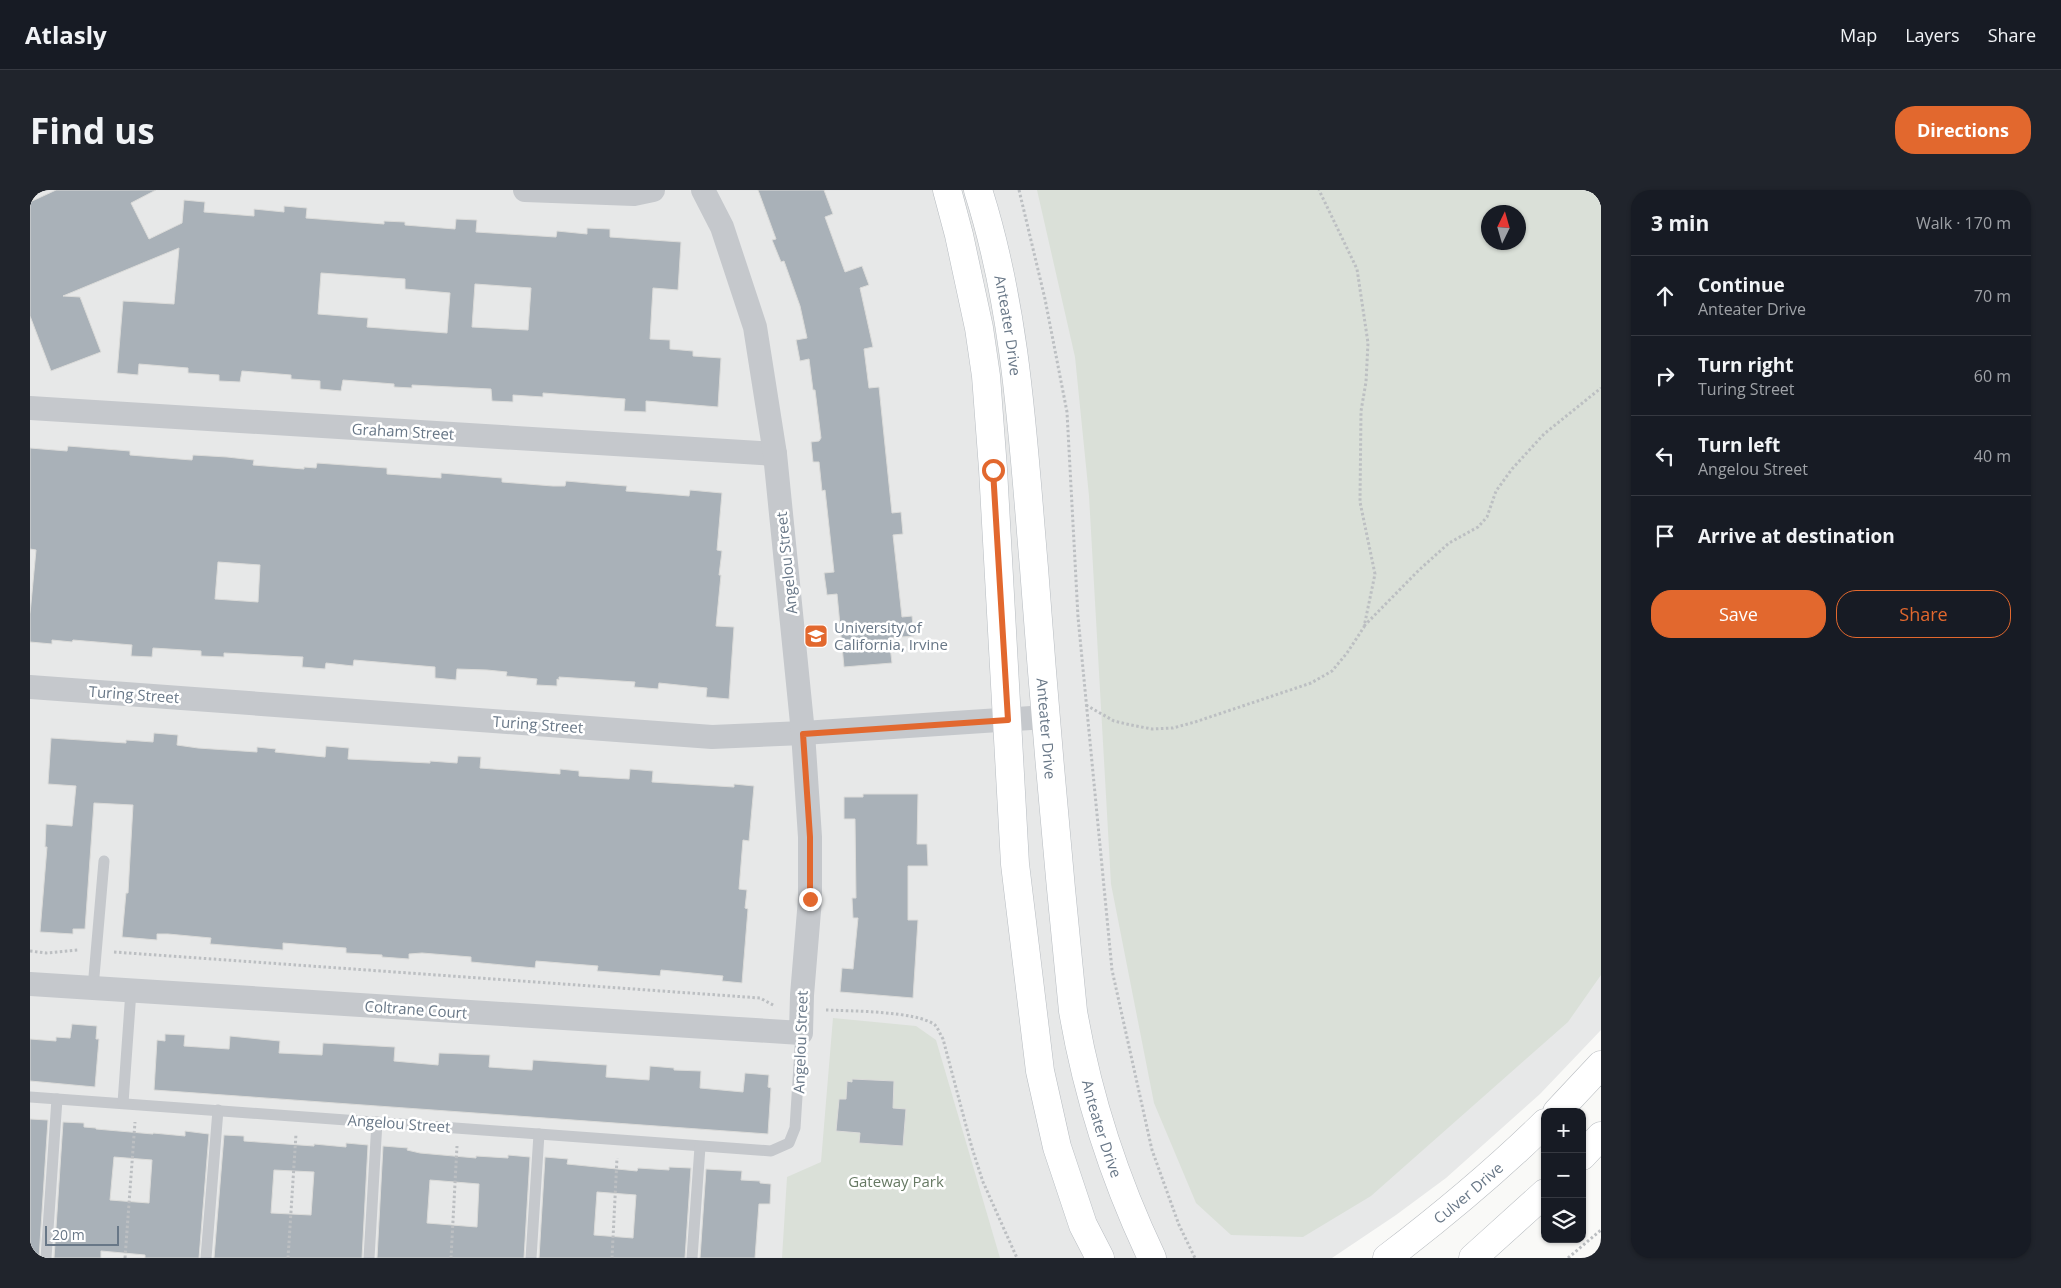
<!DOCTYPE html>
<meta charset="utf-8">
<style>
body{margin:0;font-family:"Open Sans",sans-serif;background:#20242c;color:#f1f3f6}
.controls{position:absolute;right:15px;bottom:15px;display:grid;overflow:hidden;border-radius:10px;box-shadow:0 1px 4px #0004}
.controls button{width:45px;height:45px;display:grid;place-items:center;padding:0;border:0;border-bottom:1px solid #363941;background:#171b24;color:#f1f3f6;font:25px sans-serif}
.compass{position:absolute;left:1451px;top:15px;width:45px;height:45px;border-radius:50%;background:#171b24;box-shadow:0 1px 4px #0004;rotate:5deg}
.scale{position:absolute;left:15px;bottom:12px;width:74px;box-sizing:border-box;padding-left:5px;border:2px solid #687787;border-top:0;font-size:14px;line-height:18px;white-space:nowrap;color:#687787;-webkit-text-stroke:4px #fff;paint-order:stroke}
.stop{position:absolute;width:15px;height:15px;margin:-11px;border:4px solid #e2682e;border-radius:50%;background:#fff}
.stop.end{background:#e2682e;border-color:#fff;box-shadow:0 1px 5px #0008}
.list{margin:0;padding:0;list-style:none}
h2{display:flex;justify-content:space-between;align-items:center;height:65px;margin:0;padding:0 20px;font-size:21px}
h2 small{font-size:16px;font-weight:400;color:#9ea1a6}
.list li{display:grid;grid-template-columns:32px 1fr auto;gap:15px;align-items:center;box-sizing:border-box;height:80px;padding:0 20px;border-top:1px solid #363941}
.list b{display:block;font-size:19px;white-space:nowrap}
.list p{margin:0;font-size:16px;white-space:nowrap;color:#9ea1a6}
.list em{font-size:16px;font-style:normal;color:#9ea1a6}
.actions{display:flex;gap:10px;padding:15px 20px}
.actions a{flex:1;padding:11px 0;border:1px solid #e2682e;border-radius:20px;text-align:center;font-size:18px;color:#e2682e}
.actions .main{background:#e2682e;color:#fff}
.icon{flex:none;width:28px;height:28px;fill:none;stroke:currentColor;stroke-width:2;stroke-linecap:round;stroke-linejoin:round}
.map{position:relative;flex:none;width:1571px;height:1068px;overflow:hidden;border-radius:20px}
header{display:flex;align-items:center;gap:30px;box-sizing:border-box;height:70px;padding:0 25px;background:#171b24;border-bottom:1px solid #363941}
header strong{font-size:24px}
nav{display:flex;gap:28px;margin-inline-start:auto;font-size:18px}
.intro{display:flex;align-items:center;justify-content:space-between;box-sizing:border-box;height:120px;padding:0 30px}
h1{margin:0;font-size:35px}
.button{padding:12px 22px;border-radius:20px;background:#e2682e;color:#fff;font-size:18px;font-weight:700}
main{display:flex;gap:30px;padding:0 30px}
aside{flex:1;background:#171b24;border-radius:20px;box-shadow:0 1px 4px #0004}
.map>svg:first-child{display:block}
</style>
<header>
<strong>Atlasly</strong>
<nav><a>Map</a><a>Layers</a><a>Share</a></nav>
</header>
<div class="intro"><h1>Find us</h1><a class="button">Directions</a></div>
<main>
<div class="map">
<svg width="1571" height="1068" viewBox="0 0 1571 1068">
<rect width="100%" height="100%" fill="#f9f9f7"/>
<path fill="#e7e8e8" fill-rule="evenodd" d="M0,0h1571v840l-61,64 -94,84 -50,37 -64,43h-1302zM1458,22h30v30h-30z"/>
<g fill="#dae0d8" fill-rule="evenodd">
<path d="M1007,0h564v785l-33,47 -197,174 -68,41 -72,-2 -35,-32 -42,-100 -43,-219 -22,-388 -14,-139zM1458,22h30v30h-30z"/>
<path d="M803,828l83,8 20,14 64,218h-218l5,-81 34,-15z"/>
</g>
<g fill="#a9b1b8" stroke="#dbdbd9" fill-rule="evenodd">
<path d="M26,0h100l-25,13 18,36 33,-16 2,-23 21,2 -1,10 50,4v-7l30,3v-6l23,2 -1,10 78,6v-3l21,1v3l50,4 1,-10 21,1 -1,12 80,5 1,-6 30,3v-6l23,1v8l71,5 -3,48 -25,-2 -3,51 20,1v9l23,2v5l28,2 -3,49 -72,-6v11l-22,-1 1,-12 -82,-6v4l-30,-2v7l-21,-1 -1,-12 -79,-4v3l-18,-1v-3l-51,-4 -2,11 -21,-2v-8l-29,-2v-4l-49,-4 -2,11 -21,-1v-6l-31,-2v-5l-49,-4 -1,11 -21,-2 6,-72 51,3 5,-56 -116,48 17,1 21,55 -50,19 -21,-55v-114zM291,83l84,6v10l45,4 -3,40 -80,-6 1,-9 -50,-4zM445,94l56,4 -3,42 -56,-3z"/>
<path d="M728,0h66l9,24 -8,3 20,55 17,-6 7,19 -9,3 13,59 -9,2 5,39 10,-1 13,126 9,-1 2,22 -10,1 9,82 10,-1 2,20 -25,2 3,25 -48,4 -7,-73 -10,1 -3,-22 10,-1 -9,-82 -3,1 -3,-29h-6l-2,-20 8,-1 2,-3 -6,-48h-2l-4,-31 -9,2 -4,-21 11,-2 -7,-32 -16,-45 -3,1 -9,-22 4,-1z"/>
<path d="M38,256l62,5v4l49,4 13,1 1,-5 34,2 27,3 -1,5 51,4v-2l12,1 1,-5 70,5v6l54,4v-5l61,5v4l51,4h12l1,-5 34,3 27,2 -1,5 51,4 12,1 1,-6 32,3 -5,57 5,1 -3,24h2l-5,51 18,1 -5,72 -23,-2 1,-9 -48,-5 -1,6 -24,-2 1,-5 -76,-5v3l-2,-1v7l-21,-1 1,-6 -31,-3 1,-4 -20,-2 -30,-1 -1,11 -21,-2v-11l-81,-7 -1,6 -27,-3 -1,6 -23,-2 1,-10 -79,-4v4l-23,-1v-5l-48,-3 -1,9 -21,-1 1,-11 -59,-5 -1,2 -20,-2v4l-22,-2v-28l6,-64 -6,-1v-101l37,3zM188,372l42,3 -2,37 -43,-3z"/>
<path d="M124,543l24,2 -1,10 21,3 59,4v-5l19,2 -1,3 50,5 1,-11 23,2 -1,11 82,4v-2l27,2 1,-7 23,1 -1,11 80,6v-5l19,2v5l50,3 1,-10 23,2 -1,11 82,5v-3l20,2 -5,55 -6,-1 -4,49 8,1 -2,18 3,1 -6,74 -20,-2 1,-5 -62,-6 -1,6 -63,-5 1,-5 -62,-5 -1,7 -64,-6v-5l-49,-4 -13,1v5l-27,-2v-2l-36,-2v-5l-63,-5v7l-73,-6 1,-6 -43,-4h-11v6l-35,-3 4,-44h2l5,-88 -39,-2 -9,126h-12v5l-33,-2 7,-85h-2l1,-23 26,2 4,-40 -28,-2 3,-46 75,5v-3l27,2z"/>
<path d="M833,604h55l-1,50h10l1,22h-20v54h10l-5,78 -73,-6 2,-24 11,1 5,-51h-5l-1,-20h4l-1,-79h-11v-22h19z"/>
<path d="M42,834l25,2 -1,13h3l-4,48 -65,-6v-42l26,2v-4l14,1z"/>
<path d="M135,844l20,1 -1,11 45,3 1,-13 50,5 -1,12 43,2 1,-12 72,4 -1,14 44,4 1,-12 51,2 -1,12 43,3 1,-10 74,5 -1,12 43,3 1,-14 24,2v2l27,1 -1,17 43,4 2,-19 24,2 -1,12 3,1 -3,46 -614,-44 3,-50 8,1z"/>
<path d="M822,889l42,2 -1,27 13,1 -3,37 -44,-3 1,-10 -24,-2 3,-32h7l1,-18 5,1z"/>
<path d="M0,929l18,1 -9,138h-9z"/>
<path d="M33,932l21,1v4l12,1v1l57,5v-1l32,3v-5l24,3 -10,124h-54v-3l-44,-4v7h-47zM84,967l38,3 -3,43 -39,-3z"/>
<path d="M194,945l20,1v5l70,5v-2l32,3v-4l22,2 -6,113h-148zM244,980l40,2 -3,43 -40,-2z"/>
<path d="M353,956l25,2 -1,2 13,3 56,5v-2l32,2v-3l22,2 -6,101h-147zM400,990l49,4 -2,43 -50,-4z"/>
<path d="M515,967l23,2 -1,5 70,7 1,-3 31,2v-3l22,1 -6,90h-146zM567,1002l39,3 -3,43 -39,-3z"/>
<path d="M676,979l36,2 -1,9 19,1v2l11,1 -1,20h-11l-4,54h-55z"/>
</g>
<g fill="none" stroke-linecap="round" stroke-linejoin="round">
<g stroke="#b7bcc1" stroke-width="29">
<g id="secondary">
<path d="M917,0l12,45 20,93 7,48 7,93 22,395 25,207 17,76 26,78 17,33"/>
<path id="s1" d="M948,0c39,122 45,251 56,378 11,148 24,296 39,443 15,88 41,167 79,247"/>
</g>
</g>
<g stroke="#b8bcc0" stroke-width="29">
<g id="primary">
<path d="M1527,922l44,-47"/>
<path d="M1552,966l19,-20"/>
<path id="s2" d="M1357,1068c55,-42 108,-86 158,-135"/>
<path d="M1443,1068l72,-65"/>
</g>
</g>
<g stroke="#bcbfc2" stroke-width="3" stroke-dasharray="2.5 2.5" stroke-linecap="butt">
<path d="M989,0l26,109 22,113 11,205 34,353 40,180 27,75 16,33"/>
<path d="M1334,436l55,-56 30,-27 29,-16 9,-10 9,-26 16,-22 32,-35 57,-46"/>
<path d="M1056,515l28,16 17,4 21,4 21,-1 22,-6 116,-39 21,-12 15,-18 17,-26 11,-53 -15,-72 1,-91 5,-29 2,-39 -11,-74 -38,-79"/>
<path d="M0,761l16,2 32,-3"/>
<path d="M84,762l646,46 15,8"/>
<path d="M796,820c24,1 91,1 109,15 3,3 5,9 8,14l29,109 11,34 34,76"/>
<path d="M95,1068l10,-136"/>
<path d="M258,1068l8,-124"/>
<path d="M421,1068l6,-112"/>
<path d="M582,1068l5,-100"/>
<path d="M1538,1068l33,-28"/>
</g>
<g stroke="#c5c8cc" stroke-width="11">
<path d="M63,798l11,-127"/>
<path d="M0,907l741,54 18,-8 6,-15 6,-95"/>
<path d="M93,913l8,-112"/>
<path d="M16,1068l11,-159"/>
<path d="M176,1068l12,-148"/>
<path d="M339,1068l8,-136"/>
<path d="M501,1068l8,-124"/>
<path d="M662,1068l8,-111"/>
</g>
<g stroke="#c5c8cc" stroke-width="24">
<path d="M495,0l109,4 19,-4"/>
<path d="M0,218l745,46"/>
<path d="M0,497l682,50 91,-4 243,-16"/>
<path d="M0,794l771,49 1,-38 8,-96v-62l-7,-104 -28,-279 -20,-127 -33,-100 -19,-37"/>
</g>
<use href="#secondary" stroke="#fff" stroke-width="28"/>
<use href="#primary" stroke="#fff" stroke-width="28"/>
</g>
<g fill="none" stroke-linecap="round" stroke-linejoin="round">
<path stroke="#e2682e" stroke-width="6" d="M780,709v-62l-7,-103 205,-14 -15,-250"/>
</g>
<defs>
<g id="university-square" transform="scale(1.25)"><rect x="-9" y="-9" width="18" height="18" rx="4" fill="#e2682e" stroke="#fff"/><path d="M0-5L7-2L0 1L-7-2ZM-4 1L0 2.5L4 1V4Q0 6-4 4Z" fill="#fff"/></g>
</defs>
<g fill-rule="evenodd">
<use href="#university-square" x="786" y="446"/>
</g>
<g text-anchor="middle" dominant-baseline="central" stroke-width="5" stroke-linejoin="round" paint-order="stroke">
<g font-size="15" fill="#687787" stroke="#fff">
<text stroke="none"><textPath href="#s1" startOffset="139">Anteater Drive</textPath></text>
<text transform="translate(373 241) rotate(3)">Graham Street</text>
<text transform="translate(756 373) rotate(-96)">Angelou Street</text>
<text transform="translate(104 504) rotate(4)">Turing Street</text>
<text transform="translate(508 534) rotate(4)">Turing Street</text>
<text stroke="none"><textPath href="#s1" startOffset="544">Anteater Drive</textPath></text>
<text transform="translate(386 819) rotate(4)">Coltrane Court</text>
<text transform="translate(770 852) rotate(-88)">Angelou Street</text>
<text transform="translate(369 933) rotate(4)">Angelou Street</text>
<text stroke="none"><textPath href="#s1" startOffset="949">Anteater Drive</textPath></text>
<text stroke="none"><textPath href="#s2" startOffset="104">Culver Drive</textPath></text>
</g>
<g font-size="15" fill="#687787" stroke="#fff" text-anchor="start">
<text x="804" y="437">University of<tspan x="804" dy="17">California, Irvine</tspan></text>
</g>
<g font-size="15" fill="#667963" stroke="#fff">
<text x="866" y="991">Gateway Park</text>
</g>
</g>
</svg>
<div class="controls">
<button>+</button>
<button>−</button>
<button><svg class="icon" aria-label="layers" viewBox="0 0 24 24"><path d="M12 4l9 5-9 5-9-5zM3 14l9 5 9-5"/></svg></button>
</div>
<svg class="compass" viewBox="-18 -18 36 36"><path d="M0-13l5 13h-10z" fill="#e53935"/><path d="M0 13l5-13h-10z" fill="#9ea1a6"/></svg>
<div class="scale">20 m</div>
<div class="stop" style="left:963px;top:280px"></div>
<div class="stop end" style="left:780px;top:709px"></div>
</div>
<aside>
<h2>3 min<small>Walk · 170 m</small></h2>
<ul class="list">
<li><svg class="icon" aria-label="ahead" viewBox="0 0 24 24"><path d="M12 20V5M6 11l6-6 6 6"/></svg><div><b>Continue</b><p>Anteater Drive</p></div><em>70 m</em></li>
<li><svg class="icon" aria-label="right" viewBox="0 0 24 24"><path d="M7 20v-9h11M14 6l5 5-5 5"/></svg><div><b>Turn right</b><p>Turing Street</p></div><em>60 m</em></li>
<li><svg class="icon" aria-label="left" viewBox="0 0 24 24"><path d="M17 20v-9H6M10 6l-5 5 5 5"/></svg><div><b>Turn left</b><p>Angelou Street</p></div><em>40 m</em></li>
<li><svg class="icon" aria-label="arrive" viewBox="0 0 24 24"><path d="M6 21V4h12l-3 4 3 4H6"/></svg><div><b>Arrive at destination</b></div></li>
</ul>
<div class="actions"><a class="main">Save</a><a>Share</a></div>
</aside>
</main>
